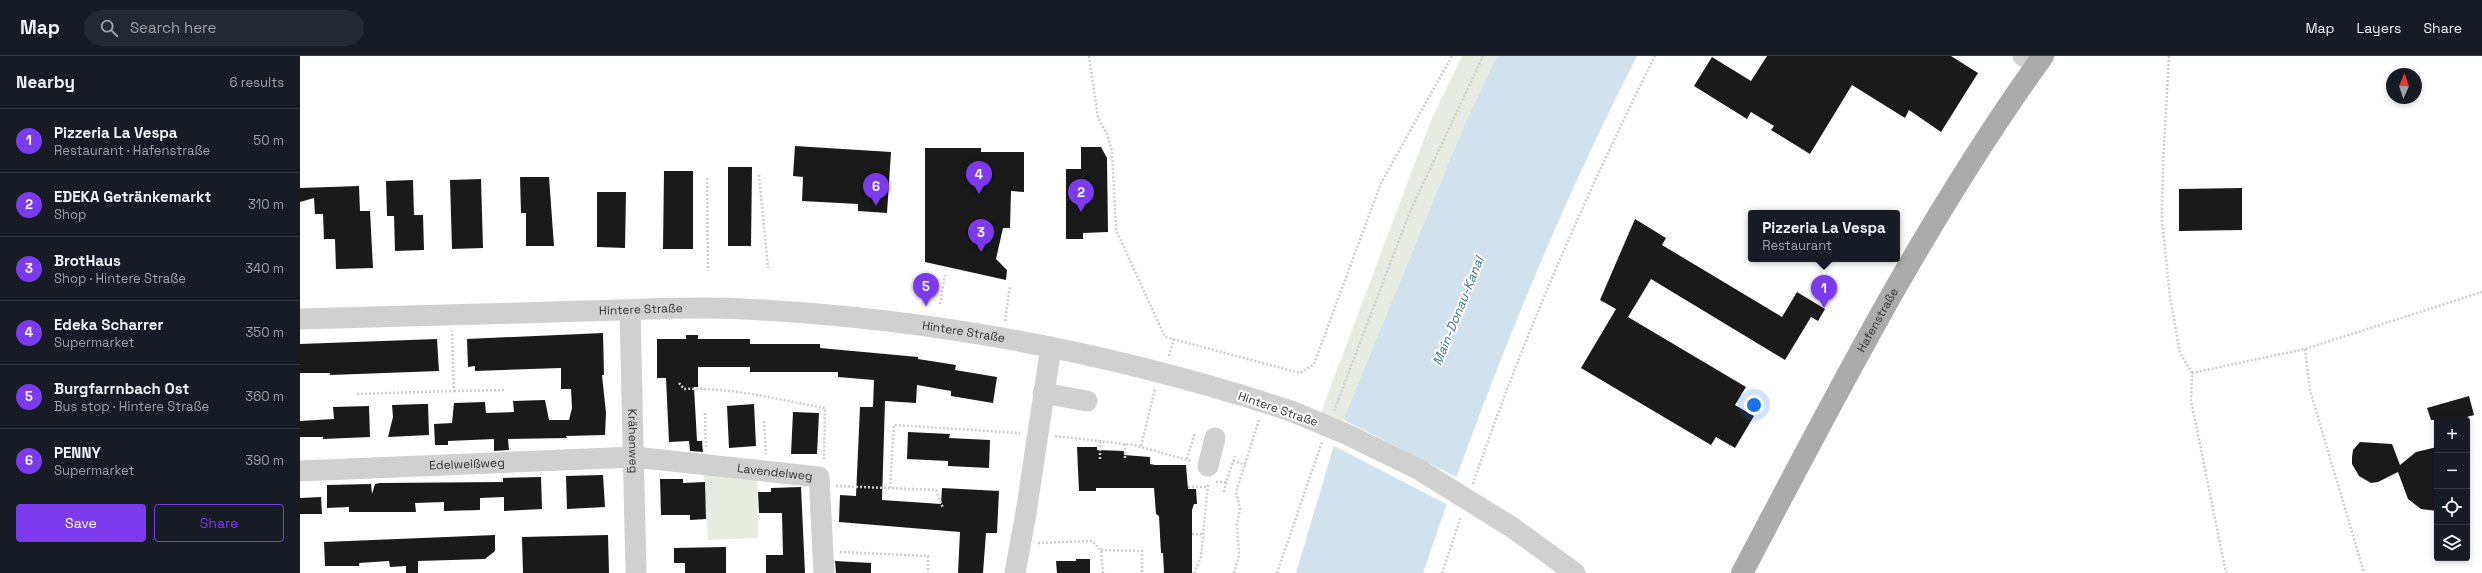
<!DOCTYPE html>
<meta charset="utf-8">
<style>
body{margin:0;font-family:"Space Grotesk",sans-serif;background:#242831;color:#f1f3f6}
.controls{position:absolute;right:12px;bottom:12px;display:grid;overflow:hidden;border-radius:4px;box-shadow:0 2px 6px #0003}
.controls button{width:36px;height:36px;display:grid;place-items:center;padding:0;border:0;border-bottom:1px solid #363941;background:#171b24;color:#f1f3f6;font:20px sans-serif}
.compass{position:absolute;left:2086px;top:12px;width:36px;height:36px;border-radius:50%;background:#171b24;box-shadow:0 2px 6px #0003;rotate:3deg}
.you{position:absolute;left:1454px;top:349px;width:14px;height:14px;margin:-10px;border:3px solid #fff;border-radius:50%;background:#1a73e8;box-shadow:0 0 0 6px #1a73e833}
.badge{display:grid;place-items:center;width:26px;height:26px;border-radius:50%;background:#7c3aed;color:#fff;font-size:13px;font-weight:700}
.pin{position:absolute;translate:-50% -33px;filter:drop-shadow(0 1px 2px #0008)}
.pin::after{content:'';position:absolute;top:21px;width:14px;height:12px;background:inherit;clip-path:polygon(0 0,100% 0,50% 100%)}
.popup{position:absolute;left:1448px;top:154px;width:152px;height:52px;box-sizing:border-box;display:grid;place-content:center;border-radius:4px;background:#171b24;filter:drop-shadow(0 1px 3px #0005);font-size:13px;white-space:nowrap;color:#9ea1a6}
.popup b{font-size:15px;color:#f1f3f6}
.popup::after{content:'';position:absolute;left:50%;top:100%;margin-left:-8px;border:8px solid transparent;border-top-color:#171b24}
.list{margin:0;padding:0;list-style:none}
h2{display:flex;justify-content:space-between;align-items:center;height:52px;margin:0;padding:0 16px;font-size:17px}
h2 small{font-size:13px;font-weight:400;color:#9ea1a6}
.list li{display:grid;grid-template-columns:26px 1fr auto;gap:12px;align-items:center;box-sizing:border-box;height:64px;padding:0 16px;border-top:1px solid #363941}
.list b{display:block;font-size:15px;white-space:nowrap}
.list p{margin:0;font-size:13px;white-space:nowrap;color:#9ea1a6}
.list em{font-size:13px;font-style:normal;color:#9ea1a6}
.actions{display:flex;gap:8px;padding:12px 16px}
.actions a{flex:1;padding:9px 0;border:1px solid #7c3aed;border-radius:4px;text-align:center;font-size:14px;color:#7c3aed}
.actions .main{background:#7c3aed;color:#fff}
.icon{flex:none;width:22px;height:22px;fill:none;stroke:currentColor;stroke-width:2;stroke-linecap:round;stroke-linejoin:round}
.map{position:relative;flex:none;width:2182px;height:517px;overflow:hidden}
header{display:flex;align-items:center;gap:24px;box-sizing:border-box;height:56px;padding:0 20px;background:#171b24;border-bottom:1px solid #363941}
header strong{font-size:19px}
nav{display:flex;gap:22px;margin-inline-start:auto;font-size:14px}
.search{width:280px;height:36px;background:#242831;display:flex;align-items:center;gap:10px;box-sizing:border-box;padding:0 14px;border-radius:22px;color:#9ea1a6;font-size:15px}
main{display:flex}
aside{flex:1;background:#171b24}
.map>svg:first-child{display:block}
</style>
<header>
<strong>Map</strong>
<div class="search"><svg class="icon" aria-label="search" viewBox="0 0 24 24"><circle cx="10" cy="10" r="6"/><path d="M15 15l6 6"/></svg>Search here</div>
<nav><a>Map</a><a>Layers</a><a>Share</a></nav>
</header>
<main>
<aside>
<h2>Nearby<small>6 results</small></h2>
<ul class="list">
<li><span class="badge">1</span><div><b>Pizzeria La Vespa</b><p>Restaurant · Hafenstraße</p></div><em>50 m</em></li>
<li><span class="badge">2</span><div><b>EDEKA Getränkemarkt</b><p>Shop</p></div><em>310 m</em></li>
<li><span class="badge">3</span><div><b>BrotHaus</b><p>Shop · Hintere Straße</p></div><em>340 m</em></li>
<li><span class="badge">4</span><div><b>Edeka Scharrer</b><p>Supermarket</p></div><em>350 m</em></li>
<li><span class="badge">5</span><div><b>Burgfarrnbach Ost</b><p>Bus stop · Hintere Straße</p></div><em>360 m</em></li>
<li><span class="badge">6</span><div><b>PENNY</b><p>Supermarket</p></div><em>390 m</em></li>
</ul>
<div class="actions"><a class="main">Save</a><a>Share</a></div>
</aside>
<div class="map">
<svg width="2182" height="517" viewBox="0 0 2182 517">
<rect width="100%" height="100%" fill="#fff"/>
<g fill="#e6ecdf">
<path d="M1162,0h35l-32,67 -128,312 -19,-10 5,-18 107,-284z"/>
<path d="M403,414l54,5 1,63 -50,2z"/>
</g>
<path fill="#cfe2ee" d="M1197,0h140c-85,166 -154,340 -214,517h-127l41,-138 128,-312z"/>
<path fill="#fff" d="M1042,363l116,59 -10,27 -116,-60z"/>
<g fill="#1a1a1a">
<path d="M1467,0h184l27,17 -37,59 -32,-22 -4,8 -53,-33 -42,69 -39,-24 3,-4 -23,-14 -4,7 -53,-33 18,-29 39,24z"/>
<path d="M495,90l96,6 -4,61 -29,-2v-7l-56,-3 1,-24 -10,-1z"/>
<path d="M781,91h20l6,11 1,74 -25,1v6h-17v-70h15z"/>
<path d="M625,92h56v4h43v40l-13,-1 -1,37h-7l-7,31 11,11 -1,10 -81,-18z"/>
<path d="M428,111h24l-1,79h-23z"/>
<path d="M364,115h29v78h-30z"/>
<path d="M220,121h29l5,69h-28v-33h-5z"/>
<path d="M181,123l2,69 -31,1 -2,-69z"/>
<path d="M113,124l1,35h9l1,35 -29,1 -1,-35h-7l-1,-35z"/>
<path d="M59,130l1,25h10l3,57 -37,1 -1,-30h-11l-1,-25h-8l-1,-16 -14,4v-14z"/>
<path d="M1942,132v42l-63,1v-42z"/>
<path d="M297,136h29l-1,56 -28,-1z"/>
<path d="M1335,163l31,19 -4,7 120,72 15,-25 28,17 -7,12 -7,-4 -26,43 -134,-81 -23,38 118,70 -11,18 19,11 -19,32 -19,-11 -5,8 -130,-77 35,-59 -16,-9z"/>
<path d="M303,277l1,42h-2l4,38 -1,22 -39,1 1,2 -59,1 1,11 -15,1v-12l-46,2v4h-13l-1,-21 18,-1 2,-20 31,-1 1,11 28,-1 -1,-11 32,-1 4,20h20l3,-12 -1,-19h-10v-21l-86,3v-5l-7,1 -1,-28z"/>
<path d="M386,279h12v4h52v5h70v4l98,9v2l38,6 -1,5 42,7 -4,26 -42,-7v-5l-34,-6 -1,18 -31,-2 -3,99 59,4 1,-16 57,3 -2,42h-11l-3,40h-25l2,-41 -121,-10 1,-27 16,1 4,-89h13l1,-27 -36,-3v-5h-88v-5h-52v20h-4l3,54h5l1,11 -13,-1 -1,-10 -20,1 -3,-64h-9v-39h29z"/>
<path d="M137,283l2,32 -109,4v-2h-30v-29z"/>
<path d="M2169,340l5,19 -18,5h-25l-4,-12z"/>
<path d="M122,348h6l1,31 -41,2 5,-20 -1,-12z"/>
<path d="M454,348l2,42 -27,2 -2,-42z"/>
<path d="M69,350l1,31 -47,2v-2h-23v-16l34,-2 -1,-12z"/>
<path d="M493,356l26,1 -2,41h-26z"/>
<path d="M608,376l42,2 -1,4 41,2 -1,28 -41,-2v-5l-41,-2z"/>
<path d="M2060,386l32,2 8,21 16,-13 21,-5v64l-16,-2 -13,-10 -10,-27 -20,10 -7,1 -12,-7 -7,-12v-7l1,-7z"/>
<path d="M777,391h20v3l27,1v4l26,2v7l5,1h31l2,24h8l1,15h-3l-2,6v63h-28l-1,-20h-2l-2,-37 -3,-2 -2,-26h-58v3h-17z"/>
<path d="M303,419l2,32 -38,2 -1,-33z"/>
<path d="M241,421l1,32 -38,2v-14l-24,1v12l-36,1v-9l-29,1 1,9h-67v-5l-22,1v-23l44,-1 1,10 3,-10 5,-1 123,-1v-4z"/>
<path d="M360,423h23v4l22,-1 1,37 -16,1v-5h-29z"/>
<path d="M501,431l4,86h-39v-18h17l-1,-42h-23l-1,-21h13v-4z"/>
<path d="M21,441l1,17h-22v-16z"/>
<path d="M195,479v16l-10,8 -67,2v12h-12v-7l-16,1 -1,-6 -30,2v3h-34l-1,-24z"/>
<path d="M308,479l1,38h-86l-1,-36z"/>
<path d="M426,491v26h-41v-10h-11v-15z"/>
<path d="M776,503h14v14h-33l-1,-12h20z"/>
<path d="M535,505l36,2v10h-35z"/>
</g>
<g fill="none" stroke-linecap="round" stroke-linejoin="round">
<g stroke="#cdcdcd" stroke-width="2.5" stroke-dasharray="2 2" stroke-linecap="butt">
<path d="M789,0l9,62 9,16 5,17 4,79 49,107 135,36 14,-9 67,-181 71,-127"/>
<path d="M1869,0l-6,107 -1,57 8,77 10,56 12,20 -1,27 35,173"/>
<path d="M459,119l9,93"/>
<path d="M407,122l1,93"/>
<path d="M640,248l5,-29"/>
<path d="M626,250v-5"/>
<path d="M705,265l5,-35"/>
<path d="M2005,293l5,41 54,183"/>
<path d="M869,300l5,-18"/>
<path d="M1892,317l113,-24 177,-57"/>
<path d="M379,327l5,6c48,-2 95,11 141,19l-1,53"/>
<path d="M154,335l50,-1"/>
<path d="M57,338l97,-3 -2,-60"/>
<path d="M1034,355l75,-197 74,-158"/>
<path d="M405,357l1,34"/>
<path d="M464,365l2,33"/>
<path d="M755,380l79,9 57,16"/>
<path d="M825,388v16"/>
<path d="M841,390l14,-57"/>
<path d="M800,403v-19"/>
<path d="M887,403l8,-27"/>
<path d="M933,405l13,4"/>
<path d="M916,426h10l9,-26"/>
<path d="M1173,428c50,-147 113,-290 182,-428"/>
<path d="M536,430l100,4 7,18"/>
<path d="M888,431h20"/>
<path d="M590,432l4,-63 126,8"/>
<path d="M924,436l2,-10"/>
<path d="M892,478h10"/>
<path d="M738,487l54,-2 9,9 2,23"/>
<path d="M801,494l41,1v22"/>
<path d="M540,496l88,4v17"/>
<path d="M894,517l7,-16 7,-74"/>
<path d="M934,517l5,-18 -2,-31 3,-15 -4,-17 23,-72"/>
<path d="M977,517l45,-131"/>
<path d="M1142,517l19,-56"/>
</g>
<g stroke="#d0d0d0" stroke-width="21">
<path d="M1723,0l17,5"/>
<path id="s1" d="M330,254l6,263"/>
<path id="s2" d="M0,263c96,-2 191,-6 287,-8 52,-1 104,-5 156,-2 188,9 369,43 548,102"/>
<path d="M743,337l44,8"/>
<path d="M908,410l7,-28"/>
<path id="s3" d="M0,415l334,-14 185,20 5,96"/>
<path d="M1213,472l62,45"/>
<path d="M715,517l11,-60 25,-166"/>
</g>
<path stroke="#ababab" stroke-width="22" id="s4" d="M1442,517c93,-176 184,-355 301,-517"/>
<path stroke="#d0d0d0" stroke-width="21" d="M991,355l55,23 72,35 95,59"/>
</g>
<g text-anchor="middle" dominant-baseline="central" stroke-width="4" stroke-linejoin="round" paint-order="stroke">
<g font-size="12" fill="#333" stroke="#fff">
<text stroke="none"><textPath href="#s2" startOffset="341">Hintere Straße</textPath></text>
<text stroke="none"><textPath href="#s4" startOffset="287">Hafenstraße</textPath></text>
<text stroke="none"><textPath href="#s2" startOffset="665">Hintere Straße</textPath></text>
<text transform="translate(978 353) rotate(19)">Hintere Straße</text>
<text stroke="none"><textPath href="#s1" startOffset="131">Krähenweg</textPath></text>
<text stroke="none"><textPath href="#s3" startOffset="167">Edelweißweg</textPath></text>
<text stroke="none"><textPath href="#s3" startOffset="476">Lavendelweg</textPath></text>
</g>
<g font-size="13" font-style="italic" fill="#3f7597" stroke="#fff">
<text transform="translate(1158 255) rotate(-68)">Main-Donau-Kanal</text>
</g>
</g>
</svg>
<div class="controls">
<button>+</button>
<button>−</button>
<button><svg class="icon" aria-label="locate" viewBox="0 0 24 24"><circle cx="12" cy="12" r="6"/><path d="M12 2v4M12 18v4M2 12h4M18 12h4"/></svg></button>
<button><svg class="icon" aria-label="layers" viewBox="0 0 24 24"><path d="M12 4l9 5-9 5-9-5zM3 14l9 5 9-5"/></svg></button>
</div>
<svg class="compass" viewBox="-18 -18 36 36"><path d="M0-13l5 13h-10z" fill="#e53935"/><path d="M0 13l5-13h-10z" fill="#9ea1a6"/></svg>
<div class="you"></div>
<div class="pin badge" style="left:1524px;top:252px">1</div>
<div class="popup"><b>Pizzeria La Vespa</b>Restaurant</div>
<div class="pin badge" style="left:781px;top:156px">2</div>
<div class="pin badge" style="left:681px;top:196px">3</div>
<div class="pin badge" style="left:679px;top:138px">4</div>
<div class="pin badge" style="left:626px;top:250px">5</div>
<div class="pin badge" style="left:576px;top:150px">6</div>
</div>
</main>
